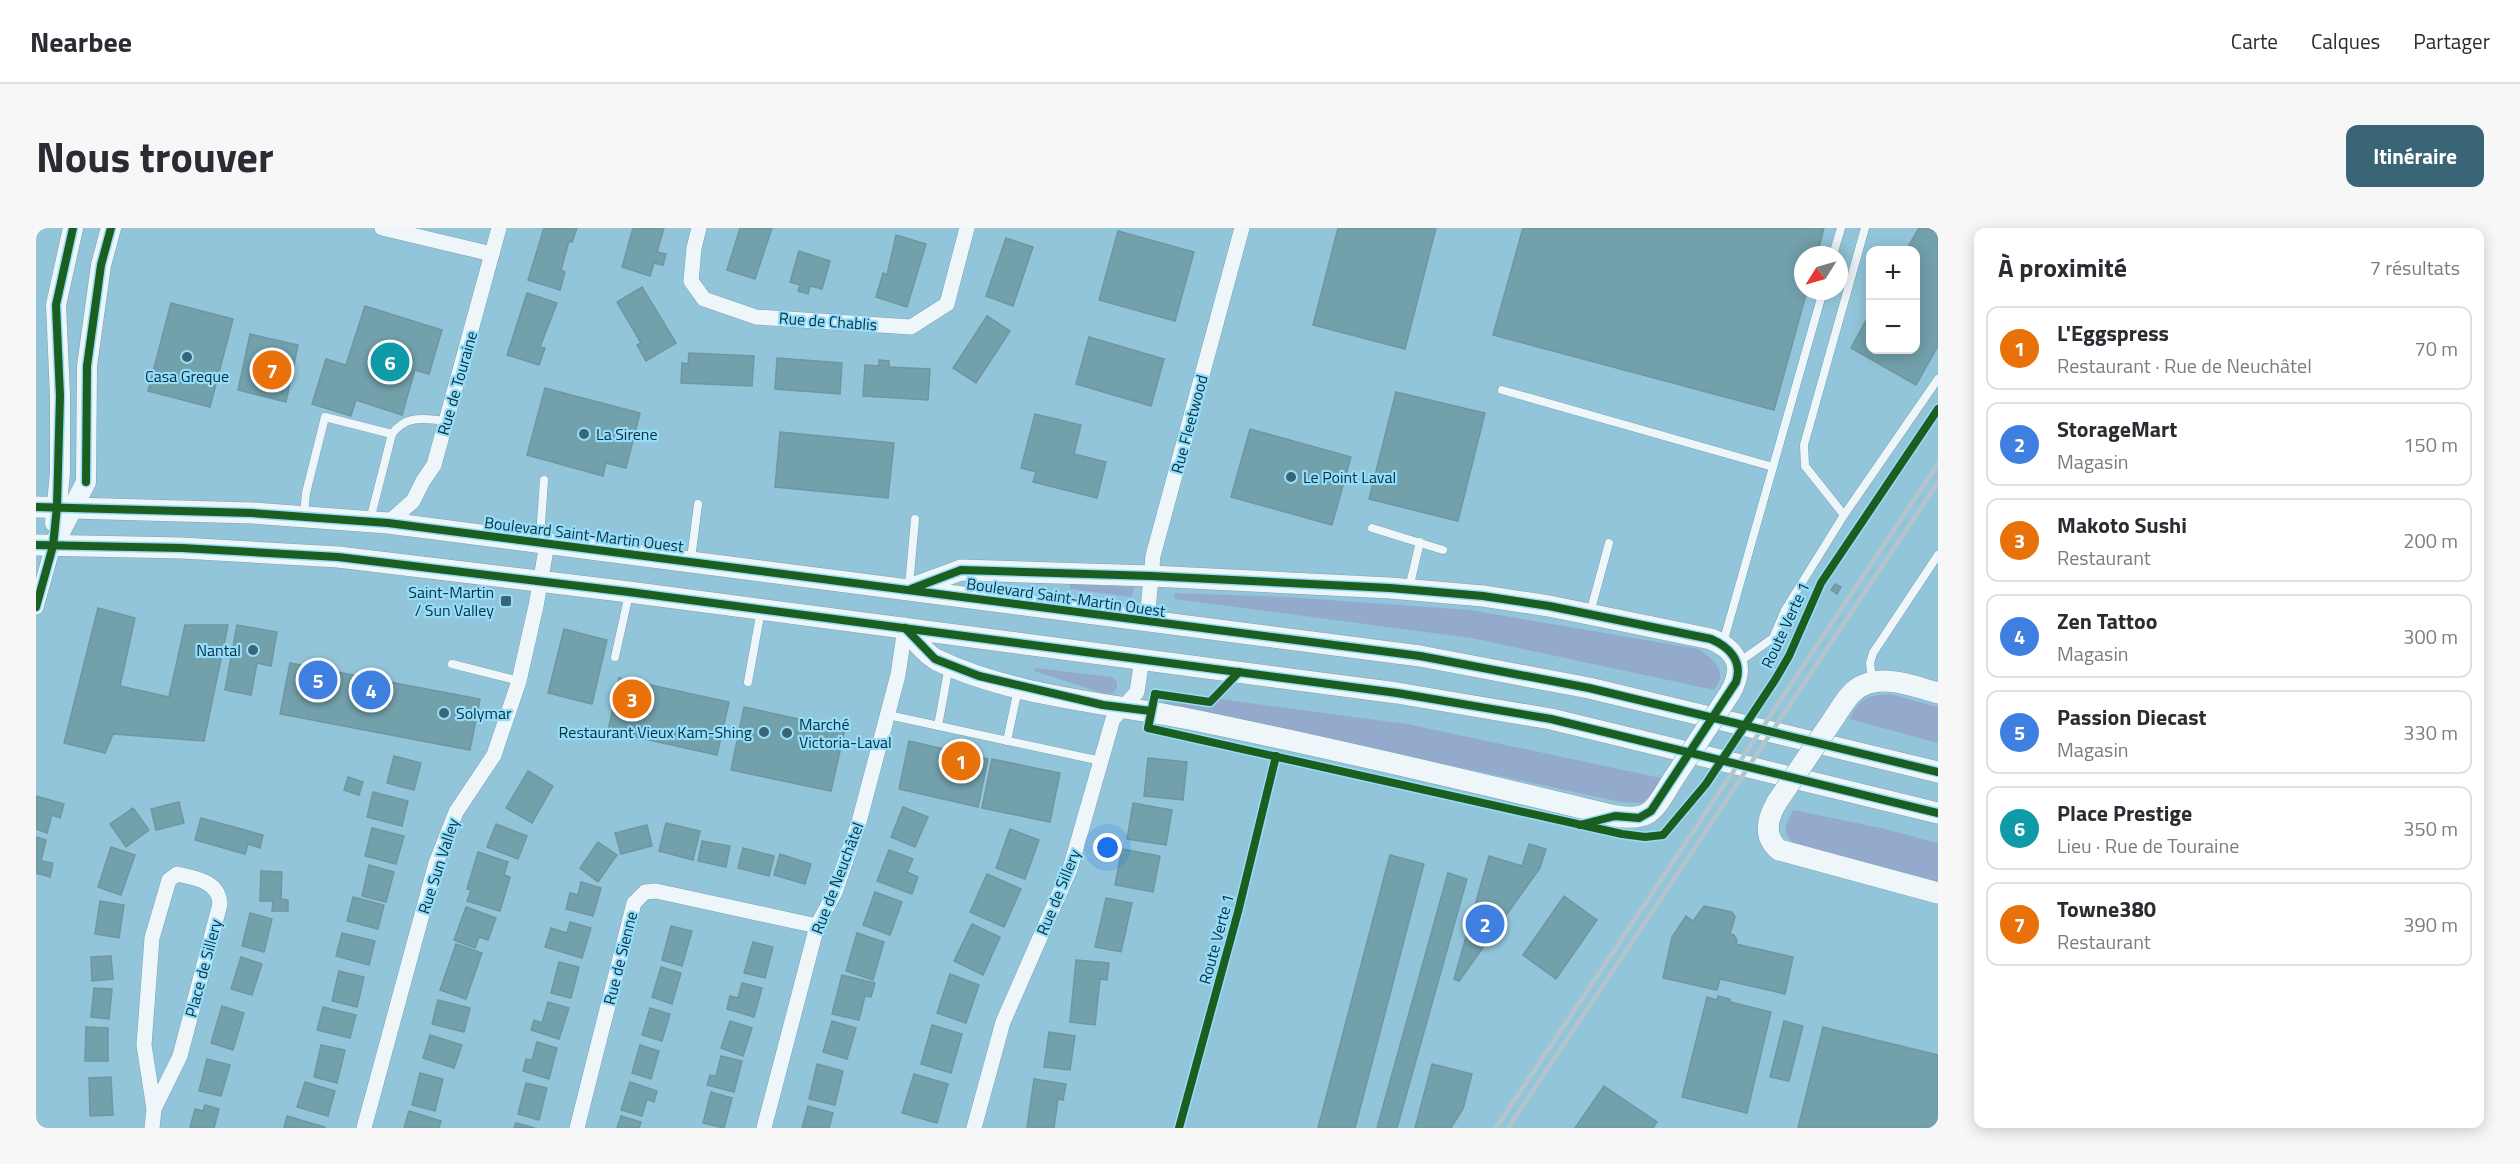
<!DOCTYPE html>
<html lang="fr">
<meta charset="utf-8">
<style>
body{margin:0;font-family:"Titillium Web",sans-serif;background:#f7f7f7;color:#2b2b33}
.controls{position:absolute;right:18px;top:18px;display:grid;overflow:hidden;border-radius:12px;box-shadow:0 3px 15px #0003}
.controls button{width:54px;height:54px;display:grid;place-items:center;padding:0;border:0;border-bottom:2px solid #e1e1e2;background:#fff;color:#2b2b33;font:30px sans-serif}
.compass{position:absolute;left:1758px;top:18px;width:54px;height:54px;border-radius:50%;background:#fff;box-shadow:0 3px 15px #0003;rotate:233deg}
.you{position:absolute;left:1072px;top:620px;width:21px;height:21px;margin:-15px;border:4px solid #fff;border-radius:50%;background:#1a73e8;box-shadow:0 0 0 9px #1a73e833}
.badge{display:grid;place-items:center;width:39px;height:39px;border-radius:50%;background:#396577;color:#fff;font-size:20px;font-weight:700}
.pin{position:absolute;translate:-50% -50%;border:3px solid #fff;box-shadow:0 2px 6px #0006}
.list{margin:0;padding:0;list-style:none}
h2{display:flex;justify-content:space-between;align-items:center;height:78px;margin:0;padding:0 24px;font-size:26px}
h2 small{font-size:20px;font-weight:400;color:#7c7c81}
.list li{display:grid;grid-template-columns:39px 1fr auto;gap:18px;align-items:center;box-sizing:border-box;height:84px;margin:0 12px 12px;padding:0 12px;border:2px solid #e1e1e2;border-radius:12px}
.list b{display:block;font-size:22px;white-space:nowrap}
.list p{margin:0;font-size:20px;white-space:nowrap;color:#7c7c81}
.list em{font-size:20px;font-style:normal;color:#7c7c81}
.map{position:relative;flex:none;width:1902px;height:900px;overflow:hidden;border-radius:12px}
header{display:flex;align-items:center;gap:36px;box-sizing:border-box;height:84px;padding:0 30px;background:#fff;border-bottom:2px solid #e1e1e2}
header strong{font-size:28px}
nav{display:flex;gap:33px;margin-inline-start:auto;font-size:21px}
.intro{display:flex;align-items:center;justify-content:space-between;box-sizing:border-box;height:144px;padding:0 36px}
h1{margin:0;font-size:42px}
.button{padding:15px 27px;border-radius:12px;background:#396577;color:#fff;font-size:21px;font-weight:700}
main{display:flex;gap:36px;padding:0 36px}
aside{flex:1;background:#fff;border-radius:12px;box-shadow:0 3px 15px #0003}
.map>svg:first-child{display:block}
</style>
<header>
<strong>Nearbee</strong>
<nav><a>Carte</a><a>Calques</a><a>Partager</a></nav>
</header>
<div class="intro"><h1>Nous trouver</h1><a class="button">Itinéraire</a></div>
<main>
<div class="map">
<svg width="1902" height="900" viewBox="0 0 1902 900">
<rect width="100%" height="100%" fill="#93c5da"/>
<g fill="#94aacd">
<path d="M1034,356l64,3 -2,10 -62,-8z"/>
<path d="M1139,365l112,4 183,13 229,39c15,11 30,23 15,41l-243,-52 -297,-39z"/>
<path d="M999,440l77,9 5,5v6l-4,5 -7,1 -72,-23z"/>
<path d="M1132,464l239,32 254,54 -12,19 -7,6 -21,-1 -456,-98z"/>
<path d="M1854,466l48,13v36l-89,-24c12,-21 17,-24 41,-25z"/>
<path d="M1757,582l88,18 57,15v43l-142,-38c-13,-17 -13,-18 -3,-38z"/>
</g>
<g fill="#72a0ab" stroke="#6f96a1" stroke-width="1.5">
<path d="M508,0h33l-5,14 -3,-1 -8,29 4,2 -5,18 -32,-10z"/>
<path d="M597,0h31l-7,24 9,2 -3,11 -9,-2 -4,13 -28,-9z"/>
<path d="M704,0h32l-17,51 -28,-9z"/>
<path d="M1302,0h98l-31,121 -92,-24z"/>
<path d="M1487,0h301l-7,27h-14v36h4l-33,119 -281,-75z"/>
<path d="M1883,0h19v118l-22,39 -65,-37 19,-35v37h46v-100h-10z"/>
<path d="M1082,3l76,21 -19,69 -76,-21z"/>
<path d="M860,7l30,9 -19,63 -31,-10 7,-24 4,2z"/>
<path d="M970,10l27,9 -20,59 -27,-10z"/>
<path d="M763,23l31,10 -8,28 -12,-3 -2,8 -10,-3 2,-6 -10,-3z"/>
<path d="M606,59l34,56 -30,18 -9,-16 4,-2 -24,-41z"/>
<path d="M491,65l30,10 -17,44 5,1 -6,17 -32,-10z"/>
<path d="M135,75l62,16 -23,88 -62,-16z"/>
<path d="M329,78l77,24 -13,44 -14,-4 -13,45 -46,-15 -5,16 -39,-12 14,-45 20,6z"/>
<path d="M951,88l23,15 -34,52 -23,-15z"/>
<path d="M214,106l48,11 -12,57 -48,-12z"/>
<path d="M1053,109l75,22 -13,47 -75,-22z"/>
<path d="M653,125l65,3 -2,30 -71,-3 1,-20 6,1z"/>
<path d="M741,130l65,5 -2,31 -65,-5z"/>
<path d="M843,132l10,1v6l41,2 -2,31 -65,-4 2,-31 14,1z"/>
<path d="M509,160l95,25 -14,55 -20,-5 -3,13 -76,-21z"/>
<path d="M1360,164l89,21 -27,108 -89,-22z"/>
<path d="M999,186l46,11 -7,29 32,8 -9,36 -64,-16 3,-10 -15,-4z"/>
<path d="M1214,201l101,28 -19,68 -101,-28z"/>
<path d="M744,204l114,11 -6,55 -113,-11z"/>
<path d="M1799,356l6,3 -4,7 -6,-4z"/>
<path d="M62,380l37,10 -15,68 49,11 16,-72h43l-24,116 -91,-7 -8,19 -41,-10z"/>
<path d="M201,397l40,7 -6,34 -14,-3 -6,32 -26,-5z"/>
<path d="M528,401l43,11 -15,64 -44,-11z"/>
<path d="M254,435l190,36 -10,51 -190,-36z"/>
<path d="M583,450l110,24 -12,53 -109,-24z"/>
<path d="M708,479l101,22 -14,62 -100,-21z"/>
<path d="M873,513l79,18 -10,48 -79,-18z"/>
<path d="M358,528l27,7 -7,27 -27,-7z"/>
<path d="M1112,530l39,4 -4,38 -39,-4z"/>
<path d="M956,531l68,14 -10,49 -68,-14z"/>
<path d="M492,543l25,15 -21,37 -26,-15z"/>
<path d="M312,549l15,5 -4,13 -15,-5z"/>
<path d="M337,564l35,9 -6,25 -35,-9z"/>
<path d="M0,568l28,8 -4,14 -8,-3 -5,18 -11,-4z"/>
<path d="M143,574l5,21 -28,7 -5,-21z"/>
<path d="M1097,575l39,7 -6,35 -39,-6z"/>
<path d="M867,579l25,10 -13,30 -24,-10z"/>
<path d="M97,580l16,22 -23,17 -16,-23z"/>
<path d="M165,590l62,17 -3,13 -12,-4 -3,10 -50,-14z"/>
<path d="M630,595l34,8 -7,29 -34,-9z"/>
<path d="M460,596l31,12 -9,23 -31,-12z"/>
<path d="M611,597l5,21 -31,8 -6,-21z"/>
<path d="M336,600l32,8 -8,28 -31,-8z"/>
<path d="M974,601l29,11 -14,39 -29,-11z"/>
<path d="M0,609l10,3 -5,21 12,2 -3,14 -14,-4z"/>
<path d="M666,613l28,5 -4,21 -28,-6z"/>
<path d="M562,614l19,13 -19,27 -18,-14z"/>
<path d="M1493,616l17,5 -6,19 -81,113 -5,-2 35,-123 33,10z"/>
<path d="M75,619l24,8 -14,40 -23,-8z"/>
<path d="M707,620l31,8 -5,20 -31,-8z"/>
<path d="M1086,621l38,7 -7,36 -38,-7z"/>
<path d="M853,622l24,9 -6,13 11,5 -6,17 -35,-13z"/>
<path d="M442,624l30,10 -4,13 6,2 -10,34 -33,-10 4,-11 -4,-1z"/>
<path d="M744,626l31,10 -6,20 -31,-9z"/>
<path d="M1354,627l34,9 -69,264h-37z"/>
<path d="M333,637l25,7 -8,30 -24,-6z"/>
<path d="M225,643l21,1 -1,27 7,1v11h-16l1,-10h-13z"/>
<path d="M1412,645l19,6 -70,249h-20z"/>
<path d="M951,646l34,15 -17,38 -34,-15z"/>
<path d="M545,654l20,6 -8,28 -27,-7 4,-16 8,2z"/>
<path d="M839,664l27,10 -12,33 -27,-10z"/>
<path d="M1528,668l33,24 -41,59 -33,-24z"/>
<path d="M317,669l31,8 -6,24 -31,-8z"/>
<path d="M1070,670l26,5 -11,49 -26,-5z"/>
<path d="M64,673l24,4 -5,33 -24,-4z"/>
<path d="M1668,678l28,6 3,5 -5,17 4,1 3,5 -1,4 57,13 -8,37 -65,-15 -3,11 -54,-12 9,-41 14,-21 7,5z"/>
<path d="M430,679l30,11 -8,22 -9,-3 -4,11 -21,-8z"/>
<path d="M214,685l22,6 -8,33 -22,-6z"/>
<path d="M534,694l21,6 -9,30 -37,-11 6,-19 16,5z"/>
<path d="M936,696l28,13 -17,38 -29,-14z"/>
<path d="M635,698l21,5 -10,35 -20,-6z"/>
<path d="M306,705l33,8 -6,24 -33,-9z"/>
<path d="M821,705l27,9 -11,38 -27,-9z"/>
<path d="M717,714l20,5 -8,31 -21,-5z"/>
<path d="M420,716l26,9 -16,46 -26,-9z"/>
<path d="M75,728l2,23 -21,2 -1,-24z"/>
<path d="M205,729l21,7 -10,31 -21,-6z"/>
<path d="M1040,732l33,3 -2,17 -7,-1 -5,46 -25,-3z"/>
<path d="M523,734l20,5 -8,31 -20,-5z"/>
<path d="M625,739l20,6 -9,31 -20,-7z"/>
<path d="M303,743l25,6 -7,30 -25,-6z"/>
<path d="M914,746l29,11 -13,38 -29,-10z"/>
<path d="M806,747l33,8 -4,14 -6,-1 -6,24 -27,-6z"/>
<path d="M706,755l20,5 -8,29 -27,-8 3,-13 8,2z"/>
<path d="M58,760l18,1 -3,30 -18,-2z"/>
<path d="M1682,768l12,3v3l41,10 -24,101 -65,-16 25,-100 10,3z"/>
<path d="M402,772l32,8 -6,24 -32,-8z"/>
<path d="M512,774l21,6 -10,31 -28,-9 3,-10 8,3z"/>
<path d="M186,778l22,7 -11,37 -22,-7z"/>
<path d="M287,779l33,8 -6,23 -33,-8z"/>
<path d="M614,780l20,6 -8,27 -20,-6z"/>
<path d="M694,793l22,7 -9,28 -22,-8z"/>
<path d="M796,793l24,7 -9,31 -24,-7z"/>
<path d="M1748,793l19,5 -14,55 -19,-4z"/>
<path d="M896,797l30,9 -11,39 -30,-9z"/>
<path d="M50,799l22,1v33h-23z"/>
<path d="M1787,799l115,28v73h-140z"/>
<path d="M1013,804l26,4 -5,34 -26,-3z"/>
<path d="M394,807l32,10 -8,23 -31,-10z"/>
<path d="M501,814l20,6 -8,31 -26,-8 3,-12 6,1z"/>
<path d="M285,817l24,5 -8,33 -23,-6z"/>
<path d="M604,817l19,6 -8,28 -19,-6z"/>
<path d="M685,828l21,5 -8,31 -27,-7 3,-10 6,1z"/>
<path d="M171,831l23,6 -9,31 -22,-5z"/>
<path d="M781,836l26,7 -8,34 -26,-6z"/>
<path d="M1396,836l40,10 -9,35 -12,19h-36z"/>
<path d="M384,845l23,6 -8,32 -23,-6z"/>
<path d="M878,846l34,10 -11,39 -35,-10z"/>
<path d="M75,849l2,38 -23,1 -1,-38z"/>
<path d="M998,851l32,5 -3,16 -5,-1 -4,29h-27z"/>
<path d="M269,854l30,9 -7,25 -31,-9z"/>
<path d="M594,854l27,9 -3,11 -7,-3 -5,17 -21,-6z"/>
<path d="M490,855l21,5 -8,32 -21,-6z"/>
<path d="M1568,858l53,36 -4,6h-78z"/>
<path d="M675,864l21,6 -8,30 -21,-5z"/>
<path d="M169,877l14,4 -5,19h-24l5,-19 8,2z"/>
<path d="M772,878l25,7 -4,15h-27z"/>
<path d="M373,883l32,10 -2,7h-35z"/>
<path d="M251,888l38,11v1h-41z"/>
<path d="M585,888l20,6 -2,6h-22z"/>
<path d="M480,895l19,5h-21z"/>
</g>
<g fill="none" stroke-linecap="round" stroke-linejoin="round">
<g stroke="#7aa3b3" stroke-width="9">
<g id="service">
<path d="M1797,27l8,-27"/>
<path d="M1466,162l271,77"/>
<path d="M508,252l-3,43 5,19"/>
<path d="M268,287l2,-22 19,-76 67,17"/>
<path d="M1808,287l-39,-49 -1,-21 61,-217"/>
<path d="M334,292l22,-86c15,-20 32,-15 55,-13"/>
<path d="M1336,300l71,22"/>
<path d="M655,331l7,-55"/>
<path d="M873,358l6,-67"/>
<path d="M1373,360l11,-46"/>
<path d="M1554,385l19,-70"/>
<path d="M1687,415l100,-352"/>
<path d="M579,429l14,-63"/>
<path d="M1703,434l34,-24 12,-28 59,-95 94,-136"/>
<path d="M416,436l67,17"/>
<path d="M1836,452l-2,-17 3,-10 65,-98"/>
<path d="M712,454l13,-72"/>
<path d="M852,487l213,46"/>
<path d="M902,498l11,-60"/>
<path d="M971,513l11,-52"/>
</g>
</g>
<g stroke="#7aa3b3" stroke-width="16">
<g id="minor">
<path d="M346,0l110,26"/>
<path d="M663,0l-5,20 -3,33 13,18 52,18 155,10 36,-23 20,-76"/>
<path d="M352,295l25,-22 10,-20 11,-16 65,-237"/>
<path d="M0,379l17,-61"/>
<path d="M1111,393l6,-65 89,-328"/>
<path d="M116,900l2,-19 -10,-64 8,-107 17,-58 8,-6c18,4 42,7 43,30l-40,152 -26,53"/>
<path d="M328,900l72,-265 20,-51 38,-57 25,-74 17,-75 11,-62"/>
<path d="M541,900l57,-225 11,-11 11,-1 161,35"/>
<path d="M728,900l53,-202 18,-34 24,-70 39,-147 7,-47"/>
<path d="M938,900l29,-106 67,-153 43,-150 24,-27 5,-33"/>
</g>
</g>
<g stroke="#7aa3b3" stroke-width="21">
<g id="tertiary">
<path d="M19,295l5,-50v-77l-4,-91 17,-77"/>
<path d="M17,318l33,-64 1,-116 14,-101 10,-37"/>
</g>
</g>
<g stroke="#7aa3b3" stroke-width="22">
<g id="secondary">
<path d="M0,279l216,6 136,10 1032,133 169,32 349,84"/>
<path d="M0,317l146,3 156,9 291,35 768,101 154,26 387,94"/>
<path d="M876,360l49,-18 190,6 239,12 93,8 66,10 162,33c26,11 34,28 19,54"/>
<path d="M869,400c9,10 20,26 32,32 77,37 174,43 257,60 141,29 281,62 421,96 39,6 40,-9 59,-38"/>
<path d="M1798,490c6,-9 12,-20 20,-27 23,-20 59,-5 84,2"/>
<path d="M1741,574c-10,17 -14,34 2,48l159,43"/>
</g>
</g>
<use href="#service" stroke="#eff6f9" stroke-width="8"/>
<use href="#minor" stroke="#eff6f9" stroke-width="15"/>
<use href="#tertiary" stroke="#eff6f9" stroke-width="20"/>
<use href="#secondary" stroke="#eff6f9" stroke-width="21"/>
<g stroke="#b5c4ca" stroke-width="4.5">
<path d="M1460,900l442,-664"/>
<path d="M1472,900l430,-646"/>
</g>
<g stroke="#7aa3b3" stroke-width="22" stroke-linecap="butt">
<g id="secondary-bridge">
<path d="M1638,550l56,-85"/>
<path d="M1741,574l57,-84"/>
</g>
</g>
<use href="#secondary-bridge" stroke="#eff6f9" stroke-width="21"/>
<g stroke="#96ddfa" stroke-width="11">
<g id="cycleway">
<path d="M50,254l1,-116 14,-101 10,-37"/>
<path d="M0,279l216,6 136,10 1032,133 169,32 349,84"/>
<path d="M0,317l146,3 156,9 291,35 768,101 154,26 387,94"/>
<path d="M875,361l50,-19 190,6 239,12 93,8 66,10 162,33c18,8 32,22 25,43l-85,129 -12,7 -24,-2 -35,9"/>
<path d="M0,379l17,-61 4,-39 3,-111 -4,-91 17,-77"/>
<path d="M869,400l30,31 44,17 124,29 48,6"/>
<path d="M1119,466l-7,34 474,106 23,3 18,-2 43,-51 69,-104 14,-24 32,-73 117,-174"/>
<path d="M1119,466l55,8 29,-30"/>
<path d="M1143,900l59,-216 38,-156"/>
</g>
</g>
<use href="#cycleway" stroke="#1b5e20" stroke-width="8"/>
</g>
<g fill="#396577" stroke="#96ddfa" stroke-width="2">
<circle cx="151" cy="129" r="6"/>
<circle cx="548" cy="206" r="6"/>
<circle cx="1255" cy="249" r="6"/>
<rect x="464" y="367" width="12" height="12" rx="3"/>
<circle cx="217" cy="422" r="6"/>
<circle cx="408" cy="485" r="6"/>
<circle cx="728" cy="504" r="6"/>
<circle cx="751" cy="505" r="6"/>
</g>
<g text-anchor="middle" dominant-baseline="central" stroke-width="4.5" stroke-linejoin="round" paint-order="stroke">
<g font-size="16" fill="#083241" stroke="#96ddfa">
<text transform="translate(792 93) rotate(4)">Rue de Chablis</text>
<text transform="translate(421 155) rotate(-74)">Rue de Touraine</text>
<text transform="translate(1153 196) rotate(-75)">Rue Fleetwood</text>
<text transform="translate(548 306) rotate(7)">Boulevard Saint-Martin Ouest</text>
<text transform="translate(1030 369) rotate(8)">Boulevard Saint-Martin Ouest</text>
<text transform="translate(1749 397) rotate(-65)">Route Verte 1</text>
<text transform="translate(402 638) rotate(-72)">Rue Sun Valley</text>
<text transform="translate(801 650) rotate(-69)">Rue de Neuchâtel</text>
<text transform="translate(1022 664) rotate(-68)">Rue de Sillery</text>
<text transform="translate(1180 711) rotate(-75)">Route Verte 1</text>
<text transform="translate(584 730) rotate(-76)">Rue de Sienne</text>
<text transform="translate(167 740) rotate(-75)">Place de Sillery</text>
</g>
<g font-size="16" fill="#083241" stroke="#96ddfa" text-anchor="start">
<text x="151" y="148" text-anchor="middle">Casa Greque</text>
<text x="560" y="206">La Sirene</text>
<text x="1267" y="249">Le Point Laval</text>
<text x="458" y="364" text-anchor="end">Saint-Martin<tspan x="458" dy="18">/ Sun Valley</tspan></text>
<text x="205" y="422" text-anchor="end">Nantal</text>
<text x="420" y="485">Solymar</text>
<text x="763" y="496">Marché<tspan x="763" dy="18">Victoria-Laval</tspan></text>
<text x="716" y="504" text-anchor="end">Restaurant Vieux Kam-Shing</text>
</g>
</g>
</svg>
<div class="controls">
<button>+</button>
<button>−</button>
</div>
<svg class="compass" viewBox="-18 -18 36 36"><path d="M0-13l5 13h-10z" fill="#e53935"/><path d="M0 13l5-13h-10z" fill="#7c7c81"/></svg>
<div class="you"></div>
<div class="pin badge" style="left:925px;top:533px;background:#e8710a">1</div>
<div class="pin badge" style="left:1449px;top:696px;background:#3f7fe0">2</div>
<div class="pin badge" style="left:596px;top:471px;background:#e8710a">3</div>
<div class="pin badge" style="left:335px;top:462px;background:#3f7fe0">4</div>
<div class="pin badge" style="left:282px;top:452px;background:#3f7fe0">5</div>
<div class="pin badge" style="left:354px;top:134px;background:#0f9aa8">6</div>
<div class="pin badge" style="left:236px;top:142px;background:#e8710a">7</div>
</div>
<aside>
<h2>À proximité<small>7 résultats</small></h2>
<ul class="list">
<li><span class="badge" style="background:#e8710a">1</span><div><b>L'Eggspress</b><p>Restaurant · Rue de Neuchâtel</p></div><em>70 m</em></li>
<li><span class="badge" style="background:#3f7fe0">2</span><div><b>StorageMart</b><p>Magasin</p></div><em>150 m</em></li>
<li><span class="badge" style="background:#e8710a">3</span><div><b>Makoto Sushi</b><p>Restaurant</p></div><em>200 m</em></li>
<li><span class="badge" style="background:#3f7fe0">4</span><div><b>Zen Tattoo</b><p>Magasin</p></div><em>300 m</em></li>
<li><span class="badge" style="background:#3f7fe0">5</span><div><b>Passion Diecast</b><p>Magasin</p></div><em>330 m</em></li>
<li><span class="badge" style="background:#0f9aa8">6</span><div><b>Place Prestige</b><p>Lieu · Rue de Touraine</p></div><em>350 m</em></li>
<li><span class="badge" style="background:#e8710a">7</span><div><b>Towne380</b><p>Restaurant</p></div><em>390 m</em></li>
</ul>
</aside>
</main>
